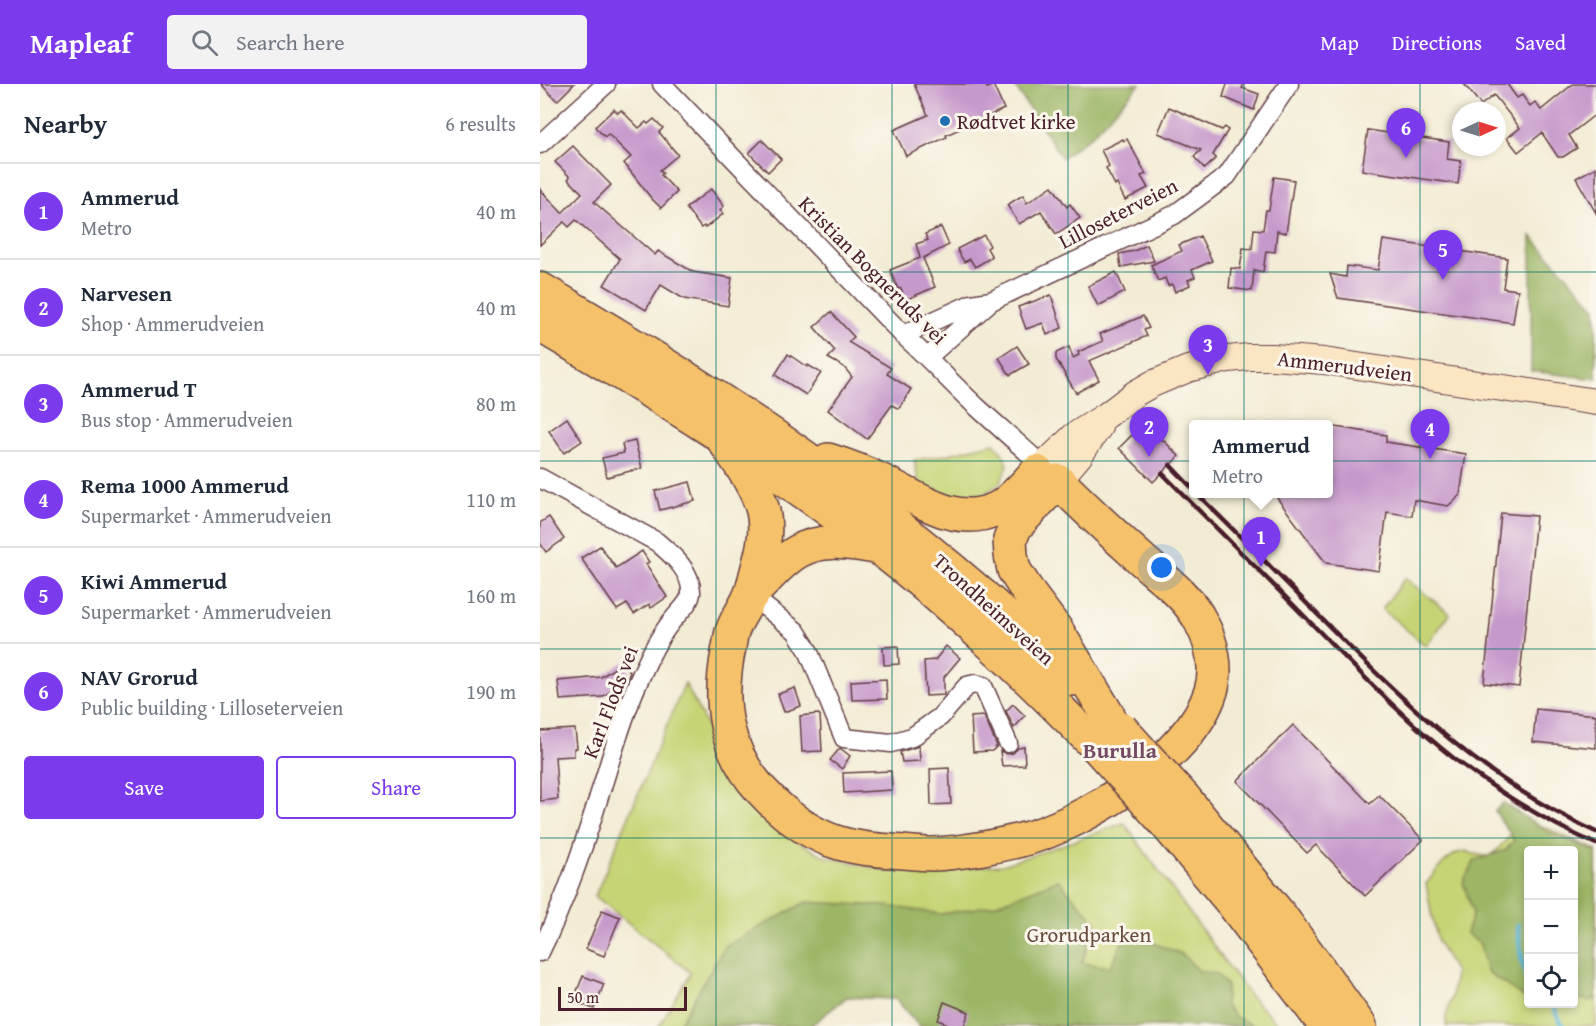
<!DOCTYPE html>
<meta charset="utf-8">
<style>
body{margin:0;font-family:"Gentium Book Plus",serif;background:#f2f2f3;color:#1f2937}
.controls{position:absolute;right:18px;bottom:18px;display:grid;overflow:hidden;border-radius:6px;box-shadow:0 3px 9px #0003}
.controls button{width:54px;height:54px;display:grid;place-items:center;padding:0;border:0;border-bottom:2px solid #e0e1e3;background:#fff;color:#1f2937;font:30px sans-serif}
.compass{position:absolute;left:912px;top:18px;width:54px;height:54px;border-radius:50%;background:#fff;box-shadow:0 3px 9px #0003;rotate:86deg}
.scale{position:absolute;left:18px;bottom:15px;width:129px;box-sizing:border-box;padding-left:6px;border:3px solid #4a1f2b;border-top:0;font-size:16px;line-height:21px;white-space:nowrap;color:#4a1f2b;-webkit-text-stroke:4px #fbf7ec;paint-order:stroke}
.you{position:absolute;left:622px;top:484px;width:21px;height:21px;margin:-15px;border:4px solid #fff;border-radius:50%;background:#1a73e8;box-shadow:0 0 0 9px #1a73e833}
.badge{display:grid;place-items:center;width:39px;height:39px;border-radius:50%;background:#7c3aed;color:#fff;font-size:20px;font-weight:700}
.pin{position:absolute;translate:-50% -50px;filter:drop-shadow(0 2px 3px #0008)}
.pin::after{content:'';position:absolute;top:32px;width:21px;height:18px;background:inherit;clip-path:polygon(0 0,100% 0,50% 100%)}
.popup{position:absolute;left:649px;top:336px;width:144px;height:78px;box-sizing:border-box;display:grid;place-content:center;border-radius:6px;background:#fff;filter:drop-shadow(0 2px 4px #0005);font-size:20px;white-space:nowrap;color:#747a83}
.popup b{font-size:22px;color:#1f2937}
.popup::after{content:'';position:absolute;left:50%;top:100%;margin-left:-12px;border:12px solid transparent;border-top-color:#fff}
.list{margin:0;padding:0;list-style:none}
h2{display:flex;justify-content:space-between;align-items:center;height:78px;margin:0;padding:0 24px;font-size:26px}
h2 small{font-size:20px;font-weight:400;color:#747a83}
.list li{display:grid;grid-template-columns:39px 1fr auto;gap:18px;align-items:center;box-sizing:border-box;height:96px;padding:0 24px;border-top:2px solid #e0e1e3}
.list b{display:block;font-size:22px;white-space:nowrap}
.list p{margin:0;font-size:20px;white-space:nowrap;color:#747a83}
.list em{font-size:20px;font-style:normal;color:#747a83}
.actions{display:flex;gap:12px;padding:18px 24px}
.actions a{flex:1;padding:14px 0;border:2px solid #7c3aed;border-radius:6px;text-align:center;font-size:21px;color:#7c3aed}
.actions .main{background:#7c3aed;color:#fff}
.icon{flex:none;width:33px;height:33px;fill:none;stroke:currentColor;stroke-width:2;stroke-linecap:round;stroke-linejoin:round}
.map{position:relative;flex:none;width:1056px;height:942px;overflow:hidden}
header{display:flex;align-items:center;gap:36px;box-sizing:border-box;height:84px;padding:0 30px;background:#7c3aed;color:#fff}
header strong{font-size:28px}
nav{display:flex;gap:33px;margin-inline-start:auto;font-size:21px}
.search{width:420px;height:54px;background:#f2f2f3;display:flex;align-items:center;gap:15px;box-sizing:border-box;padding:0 21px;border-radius:6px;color:#747a83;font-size:22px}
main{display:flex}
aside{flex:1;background:#fff}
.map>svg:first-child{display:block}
</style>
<header>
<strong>Mapleaf</strong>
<div class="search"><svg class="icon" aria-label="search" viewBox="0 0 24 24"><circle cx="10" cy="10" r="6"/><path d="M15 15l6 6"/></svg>Search here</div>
<nav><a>Map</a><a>Directions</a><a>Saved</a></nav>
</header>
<main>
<aside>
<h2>Nearby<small>6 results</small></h2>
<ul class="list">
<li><span class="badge">1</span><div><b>Ammerud</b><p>Metro</p></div><em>40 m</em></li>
<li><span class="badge">2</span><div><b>Narvesen</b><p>Shop · Ammerudveien</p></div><em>40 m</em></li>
<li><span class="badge">3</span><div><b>Ammerud T</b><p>Bus stop · Ammerudveien</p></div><em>80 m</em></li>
<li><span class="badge">4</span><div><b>Rema 1000 Ammerud</b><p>Supermarket · Ammerudveien</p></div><em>110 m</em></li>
<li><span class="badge">5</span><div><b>Kiwi Ammerud</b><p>Supermarket · Ammerudveien</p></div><em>160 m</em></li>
<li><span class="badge">6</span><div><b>NAV Grorud</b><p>Public building · Lilloseterveien</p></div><em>190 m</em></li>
</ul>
<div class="actions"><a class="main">Save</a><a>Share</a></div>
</aside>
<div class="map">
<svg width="1056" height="942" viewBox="0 0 1056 942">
<rect width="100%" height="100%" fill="#fbf7ec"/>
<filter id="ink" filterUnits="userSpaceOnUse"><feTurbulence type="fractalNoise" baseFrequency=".0167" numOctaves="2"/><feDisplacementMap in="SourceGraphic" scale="12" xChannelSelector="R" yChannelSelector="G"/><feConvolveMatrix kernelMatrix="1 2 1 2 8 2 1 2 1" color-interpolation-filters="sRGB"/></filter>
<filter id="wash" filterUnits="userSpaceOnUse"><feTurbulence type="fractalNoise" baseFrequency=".008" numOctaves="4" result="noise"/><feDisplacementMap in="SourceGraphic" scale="24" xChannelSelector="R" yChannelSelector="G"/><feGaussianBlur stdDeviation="1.35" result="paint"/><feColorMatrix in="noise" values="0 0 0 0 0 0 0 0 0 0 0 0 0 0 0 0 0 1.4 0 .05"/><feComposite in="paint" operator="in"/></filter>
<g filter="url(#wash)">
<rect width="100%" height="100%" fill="#f3ecd5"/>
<g fill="#c6d475" stroke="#887a50" stroke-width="1.5" fill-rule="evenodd">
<path d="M454,359l8,10 6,12 -8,18 -18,13 -27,1 -36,-14 -5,-23 26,-4z"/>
<path d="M865,494l45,36 -24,32 -44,-37z"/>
<path d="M145,599l53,104 46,47 40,22 64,15 114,-6 72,-24 50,-18 126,173 30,30h-361l-23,-27 -49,-2 -37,29h-151l32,-53 -96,-77z"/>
<path d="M986,735l70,31v176h-150v-10l6,-20 3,-24 -17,-30 -6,-25 -6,-33c10,-13 24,-33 41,-33l2,2 21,4zM988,766h46v154h-46z"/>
</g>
<g fill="#9cb666" stroke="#736a48" stroke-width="1.5">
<path d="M473,0h127l-48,51 -30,23z"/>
<path d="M991,152l65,72v71l-65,-8z"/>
<path d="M963,719l45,29 48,19v147l-8,3 -14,-5v-146h-46v150l-41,-28 -7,-28 -14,-11 7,-20 -10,-31 12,-22 31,-10 8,-10 -19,-29z"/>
<path d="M518,796l38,42 -14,41 28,4 17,-34 55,21 17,17 18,3 10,12 -2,19 10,12 19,9h-335l-23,-27 -49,-2 -37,29h-132l47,-80 81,-44 80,4 56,8 52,-9z"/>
</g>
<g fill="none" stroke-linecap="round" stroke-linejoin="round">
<g stroke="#58b6d6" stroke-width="5">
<path d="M978,841l3,31 7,26"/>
<path d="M1013,920l4,11 6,11"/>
</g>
</g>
<g id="blocks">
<g fill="#c699cb">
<path d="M1,0h33l-17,17z"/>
<path d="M374,0h71l2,4 6,-3 11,24 -58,26 1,2 -41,19 -12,-26 34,-15z"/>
<path d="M687,0h17l-2,4 17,6 -5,16 -31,-13z"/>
<path d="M924,0h43l10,14 5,-3 8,11 5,-4 6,8 32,-26h23v30l-27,21 8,13 -14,9h-5l-16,-24 -24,19 -11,-14 13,-10 -26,-33 -13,10z"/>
<path d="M629,23l53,23 3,-3 3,3 -15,25 3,3 -11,11 -11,-12 7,-7 -43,-17z"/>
<path d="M74,25l4,4 3,-3 18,18 7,-6 2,2 6,-5 9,9 -4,4 19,23 -18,15 3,3 -2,2 16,17 -16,16 -10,-10 -27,-35 7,-6 -23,-23 -3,3 -10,-10z"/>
<path d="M828,46l81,12 -2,17 14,2 -3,23 -96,-14z"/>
<path d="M583,55l1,2 3,-2 19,35 -5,2 7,12 -23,12 -8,-16 -2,1 -9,-17 3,-2 -8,-16z"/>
<path d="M222,56l19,19 -13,13 -19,-19z"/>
<path d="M33,62l38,39 -17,17 61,53 3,-4 35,21 39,6 -4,28 -44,-7 -23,-14 -15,25 -42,-25 16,-26 -44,-39 -7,7 -5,-5 -24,23v-56l22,24 20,-20 -14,-14 2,-2 -15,-15z"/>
<path d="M1056,83v46l-20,-35z"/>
<path d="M734,93l20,3 -8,53 -9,-2 -2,21 -9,-1 -3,21 -9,-2 -2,21 -23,-3 2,-20 9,1 3,-21 9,1 2,-20 9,1 3,-20h3z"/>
<path d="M512,102l15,21 3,-3 10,14 -24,16 -15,-23 -22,13 -12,-19 16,-10 4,8z"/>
<path d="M171,105l13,17 -4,4 3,4 -18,14 -1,-2 -3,2 -15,-20z"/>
<path d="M401,143l8,18 -26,13 12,29 -30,13 -4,-12 -3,1 -8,-19 30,-12 -4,-14 12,-4 -3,-6z"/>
<path d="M444,151l6,11 -3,2 5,9 -17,10 -5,-8 -6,3 -7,-13z"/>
<path d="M660,152l12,25 -20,9 3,7 -7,3 2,5 -15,7 -3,-8 -4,2 -3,-8 -7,3 -7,-16 31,-14 -3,-6z"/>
<path d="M843,156l124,18 -4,30 15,2 -5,33 -175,-25 -8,-24 16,3 1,-11 31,4z"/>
<path d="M607,161l7,16 -33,6 -2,-13 15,-3z"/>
<path d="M576,188l9,20 -27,14 -10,-20z"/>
<path d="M511,211l11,33 -15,7 -4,-12 -17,6 -8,-22z"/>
<path d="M291,228l23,25 -6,5 43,26 -4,6 24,15 -12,20 -7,-4 -25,34 -39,-29 24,-33 -8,-10 -16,-9 7,-7 -21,-24z"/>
<path d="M603,232l6,12 -5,2 3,6 -58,25 10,19 -23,13 -20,-34v-6l13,-6 4,11 6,-3 -1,-3 25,-11 -3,-7z"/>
<path d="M477,262l12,18 -19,11 -11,-17z"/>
<path d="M248,270l19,13 1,-2 13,8 -15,22 -31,-20z"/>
<path d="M27,334l15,23 -18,12 -15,-22z"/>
<path d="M605,338l34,34 -26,26 -34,-34z"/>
<path d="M789,342l57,9v7l80,12 -6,41 -12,11 -34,-6 -2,16 -25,-4 -8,59 -53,-8 -52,-69h55z"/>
<path d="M95,357l7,27 -35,9 -5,-19 22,-5 -2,-9z"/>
<path d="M150,398l5,19 -35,9 -5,-19z"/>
<path d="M961,429l35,3 -17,171 -35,-4z"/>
<path d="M9,433l15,22 -18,13 -6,-9v-20z"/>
<path d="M60,462l16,22 26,-17 7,11 -3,2 21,33 -16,11 -2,-4 -15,10 -7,-10 -10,6 -36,-52z"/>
<path d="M358,562l1,18 -15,1 -1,-18z"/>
<path d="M406,562l14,12 -16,19v18l-18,1 -2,-35 11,-1z"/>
<path d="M84,578l6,10 -3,8 -25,17 -42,3 -2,-19 43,-4z"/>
<path d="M346,595l1,20 -35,1 -1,-19z"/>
<path d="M255,604l6,18 -17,6 -6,-18z"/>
<path d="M473,620l12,12 -11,12 -8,-17z"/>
<path d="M996,625l60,6v33l-63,-6z"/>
<path d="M278,630l2,1 2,36 -20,1 -2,-36z"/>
<path d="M444,632l13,30 -5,5 -19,1 -2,-35z"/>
<path d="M753,641l77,79 9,-9 44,45 -58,56 -49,-51 -9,8 -70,-72z"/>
<path d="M35,645l2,19h-3v8l-19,1 3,42 -18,2v-70z"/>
<path d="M379,662l1,15 -18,1 -2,-10z"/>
<path d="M484,663l1,18 -23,1 -2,-15 7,3 6,-1 5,-5z"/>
<path d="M300,664l10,8 -8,13 -12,-9z"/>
<path d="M409,684l2,36 -20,1 -1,-36z"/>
<path d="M351,687l1,19 -48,3 -1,-20z"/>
<path d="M62,826l18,7 -16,39 -18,-7z"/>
<path d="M43,892l21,8 -10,25 -21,-8z"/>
<path d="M404,918l25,10 -5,14h-12l-14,-6z"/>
</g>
</g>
</g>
<g filter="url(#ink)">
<use href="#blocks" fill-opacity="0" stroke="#633e44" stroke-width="1.5"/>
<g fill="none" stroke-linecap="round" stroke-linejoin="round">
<g stroke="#633e44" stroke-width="21">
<g id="street">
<path d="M122,0l241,251c26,23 49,49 74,72 24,22 49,43 73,66"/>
<path d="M0,60l66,-60"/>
<path d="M451,217l183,-86 53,-39 62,-92"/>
<path d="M363,251l68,-31 20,-3 -63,56"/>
<path d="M0,394l117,64c15,13 35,29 34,51 -1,9 -9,16 -15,23 -18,20 -29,46 -40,71 -14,33 -24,68 -35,103 -17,55 -35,110 -61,162"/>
<path d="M210,511l46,36 12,19 36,88 47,5 21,-6 28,-20 27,-31 8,-2 8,2 25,57"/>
</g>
</g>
<g stroke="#633e44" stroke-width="28">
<g id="secondary">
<path d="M503,382l31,-30 33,-21 29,-22 16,-9 36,-15 40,-10 21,-2h24l51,4 272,41"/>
<path d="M518,397l21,-25 20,-29"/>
</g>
</g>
<g stroke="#633e44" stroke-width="36">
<g id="highway">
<path d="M0,205c190,112 376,233 532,390"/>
<path d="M0,241c115,68 233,140 338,222 79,62 148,128 218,199"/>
<path d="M183,355c14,21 34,47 40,72 5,22 -1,42 -7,64 -2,7 -3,15 -7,23 -4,10 -12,20 -16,31 -3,7 -3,16 -5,23 -10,53 -3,98 33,138 21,23 48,44 78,53 16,5 36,7 53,8 13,1 27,3 41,3 29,-1 59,-7 88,-14 64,-16 170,-83 190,-149 7,-23 1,-48 -10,-69 -13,-26 -40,-45 -61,-64 -28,-25 -55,-50 -82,-77l-43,46 -5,13 1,15 3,15 16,25 27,36 52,86"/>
<path d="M288,376c19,6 38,13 56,22 34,16 72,46 112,27 16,-8 29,-25 41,-37"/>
<path d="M212,510c14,-14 28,-32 45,-42 24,-15 53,-9 79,-5"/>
<path d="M644,714l98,120 78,108"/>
<path d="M622,735l72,86 92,121"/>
</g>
</g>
<use href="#street" stroke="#fff" stroke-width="18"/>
<use href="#secondary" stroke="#fbe6c4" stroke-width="26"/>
<use href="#highway" stroke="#f5c16b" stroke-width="33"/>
<g stroke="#4a1f2b" stroke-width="4.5">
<path d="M630,381l24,25"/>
<path d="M622,389c49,50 99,99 148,149 47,47 93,97 146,138 44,33 90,62 140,84"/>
<path d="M657,410c43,42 85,84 126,126 84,85 163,162 273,212"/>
</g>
<g stroke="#633e44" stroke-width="36" stroke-linecap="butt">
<g id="highway-bridge">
<path d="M581,645l63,69"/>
<path d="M556,662l66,73"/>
</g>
</g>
<use href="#highway-bridge" stroke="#f5c16b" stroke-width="33"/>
</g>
</g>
<path fill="none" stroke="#0f766e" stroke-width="1.5" stroke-opacity="0.55" d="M176,0v942M352,0v942M528,0v942M704,0v942M880,0v942M0,188h1056M0,377h1056M0,565h1056M0,754h1056"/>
<circle fill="#1f6fb2" stroke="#fbf7ec" stroke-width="2" cx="405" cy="37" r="6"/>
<g text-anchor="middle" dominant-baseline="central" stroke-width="6" stroke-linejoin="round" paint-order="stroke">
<g font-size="21" fill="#4a1f2b" stroke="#fbf7ec" text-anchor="start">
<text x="417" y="37">Rødtvet kirke</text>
</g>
<g font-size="21" fill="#4a1f2b" stroke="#fbf7ec">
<text transform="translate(578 129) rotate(-27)">Lilloseterveien</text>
<text transform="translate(333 186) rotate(45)">Kristian Bogneruds vei</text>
<text transform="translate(805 282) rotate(7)">Ammerudveien</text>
<text transform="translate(454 525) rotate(42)">Trondheimsveien</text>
<text transform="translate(70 618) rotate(-69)">Karl Flods vei</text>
</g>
<g font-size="21" fill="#694c3e" stroke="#fbf7ec">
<text x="549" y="850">Grorudparken</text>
</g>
<g font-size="22" font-weight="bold" fill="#754a63" stroke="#fbf7ec">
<text x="580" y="666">Burulla</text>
</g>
</g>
</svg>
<div class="controls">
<button>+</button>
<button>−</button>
<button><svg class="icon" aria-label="locate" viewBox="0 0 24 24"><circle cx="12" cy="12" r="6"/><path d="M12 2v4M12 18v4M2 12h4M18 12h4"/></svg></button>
</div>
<svg class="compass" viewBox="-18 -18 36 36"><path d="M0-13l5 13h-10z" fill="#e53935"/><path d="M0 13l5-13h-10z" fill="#747a83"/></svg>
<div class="scale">50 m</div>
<div class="you"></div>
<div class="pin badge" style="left:721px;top:483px">1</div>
<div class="popup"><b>Ammerud</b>Metro</div>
<div class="pin badge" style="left:609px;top:373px">2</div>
<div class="pin badge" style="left:668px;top:291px">3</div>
<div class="pin badge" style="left:890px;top:375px">4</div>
<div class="pin badge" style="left:903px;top:196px">5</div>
<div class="pin badge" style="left:866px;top:74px">6</div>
</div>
</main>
